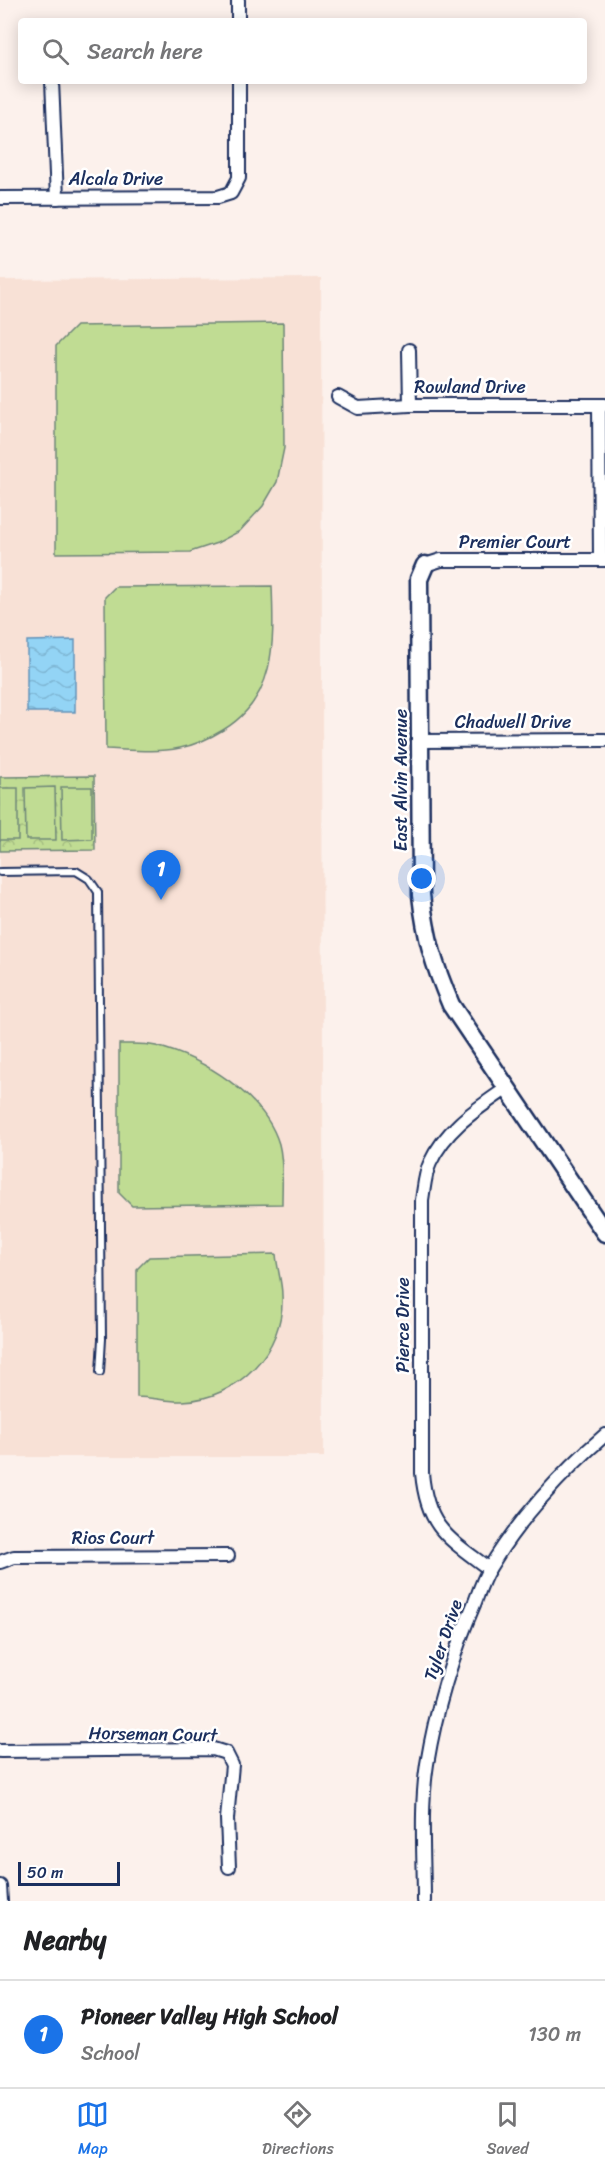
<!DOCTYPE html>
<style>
body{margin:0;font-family:Sriracha,sans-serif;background:#f2f2f2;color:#202124}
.scale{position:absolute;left:18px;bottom:15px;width:102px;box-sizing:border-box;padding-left:6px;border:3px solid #1b2f5e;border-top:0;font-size:16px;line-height:21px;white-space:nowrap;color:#1b2f5e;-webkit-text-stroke:4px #fff;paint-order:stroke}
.you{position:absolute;left:422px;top:879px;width:21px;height:21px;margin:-15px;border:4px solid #fff;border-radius:50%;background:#1a73e8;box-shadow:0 0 0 9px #1a73e833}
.badge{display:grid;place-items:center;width:39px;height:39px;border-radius:50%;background:#1a73e8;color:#fff;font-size:20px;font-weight:700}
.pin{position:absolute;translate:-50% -50px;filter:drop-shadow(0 2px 3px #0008)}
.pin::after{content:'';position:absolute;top:32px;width:21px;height:18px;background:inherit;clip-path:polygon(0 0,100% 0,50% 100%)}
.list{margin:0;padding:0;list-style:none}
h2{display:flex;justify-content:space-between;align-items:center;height:78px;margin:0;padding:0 24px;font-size:26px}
h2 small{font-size:20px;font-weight:400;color:#757577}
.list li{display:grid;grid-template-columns:39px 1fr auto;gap:18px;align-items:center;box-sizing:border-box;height:108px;padding:0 24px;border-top:2px solid #e0e0e0}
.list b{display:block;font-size:22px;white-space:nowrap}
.list p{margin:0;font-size:20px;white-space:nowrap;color:#757577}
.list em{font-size:20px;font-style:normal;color:#757577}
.icon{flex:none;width:33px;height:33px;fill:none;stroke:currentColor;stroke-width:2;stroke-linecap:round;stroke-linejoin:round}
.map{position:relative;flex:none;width:605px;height:1901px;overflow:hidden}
.search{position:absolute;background:#fff;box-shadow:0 3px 15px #0003;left:18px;right:18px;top:18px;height:66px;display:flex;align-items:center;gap:15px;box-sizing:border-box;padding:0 21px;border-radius:6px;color:#757577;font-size:22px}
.sheet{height:186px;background:#fff}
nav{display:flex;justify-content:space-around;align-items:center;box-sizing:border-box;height:84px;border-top:2px solid #e0e0e0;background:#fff;font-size:16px;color:#757577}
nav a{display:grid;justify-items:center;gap:3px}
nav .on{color:#1a73e8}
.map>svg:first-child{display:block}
</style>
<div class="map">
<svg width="605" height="1901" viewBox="0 0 605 1901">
<defs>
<pattern id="forest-crowns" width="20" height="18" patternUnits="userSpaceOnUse" patternTransform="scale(1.5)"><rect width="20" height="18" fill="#c0dc93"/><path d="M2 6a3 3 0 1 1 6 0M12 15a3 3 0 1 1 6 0" fill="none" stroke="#a4bd81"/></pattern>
<pattern id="water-waves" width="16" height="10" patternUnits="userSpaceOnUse" patternTransform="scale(1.5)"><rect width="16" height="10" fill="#93d4f5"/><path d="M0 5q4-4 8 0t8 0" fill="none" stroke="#7eb6d4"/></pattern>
</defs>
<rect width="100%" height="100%" fill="#fcf1ec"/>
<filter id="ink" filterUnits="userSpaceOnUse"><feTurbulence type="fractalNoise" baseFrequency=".0167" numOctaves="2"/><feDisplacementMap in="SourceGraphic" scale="12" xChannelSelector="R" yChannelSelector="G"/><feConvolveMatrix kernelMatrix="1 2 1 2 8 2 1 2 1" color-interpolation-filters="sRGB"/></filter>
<g filter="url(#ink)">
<path fill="#f8e1d6" d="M321,278l3,1179h-324v-1177z"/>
<path fill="url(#forest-crowns)" stroke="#6e8678" stroke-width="1.5" d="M94,776l1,74 -95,1v-74z"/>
<g fill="#c0dc93" stroke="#6e8678" stroke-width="1.5">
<path d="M283,323l1,125 -7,34 -14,24 -23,25 -23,12 -27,9 -134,1v-207l20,-20z"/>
<path d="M272,586c2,57 5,111 -49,144 -13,8 -28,15 -43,18 -23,5 -50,2 -74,1l-1,-152 10,-10z"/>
<path d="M55,787l1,53h-30l-1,-52z"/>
<path d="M61,787h31v52l-30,1z"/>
<rect x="0" y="788" width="18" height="52"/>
<path d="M119,1044c12,0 26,-1 37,2 47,12 108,49 123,98 5,19 3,41 3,60l-150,2 -13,-13z"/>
<path d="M276,1254c1,14 6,28 6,41 3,56 -45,104 -99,106 -16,1 -31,-4 -46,-4v-128l12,-12z"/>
</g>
<path fill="url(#water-waves)" stroke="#6392b9" stroke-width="1.5" d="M75,640v72h-48v-71z"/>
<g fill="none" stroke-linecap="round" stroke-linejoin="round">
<g stroke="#1b2f5e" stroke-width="10">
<path id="lane" d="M0,872l76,-1 13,8 9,13 4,447 -2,33"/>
</g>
<g stroke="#1b2f5e" stroke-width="16">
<g id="street">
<path d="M238,0v21"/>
<path d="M52,81l5,117"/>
<path d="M0,198l218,-1 13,-4 8,-15v-97"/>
<path d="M409,350l1,55"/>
<path d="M338,397l20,11 52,-3h195"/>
<path d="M599,405l1,155"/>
<path d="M425,565l16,-5h164"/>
<path d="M421,741l184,-1"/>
<path d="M0,1562l14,-5 214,-1"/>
<path d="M489,1569c-41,-31 -62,-41 -67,-96v-273c2,-12 3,-27 8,-37 16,-35 47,-54 77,-75"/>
<path d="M0,1751l213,-2 13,4 6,12 -5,54 2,48"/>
<path d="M0,1886l1,15"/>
<path d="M424,1901c0,-45 -4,-92 3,-137 9,-55 26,-111 48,-162 4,-11 8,-23 14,-33 29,-49 73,-97 116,-134"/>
</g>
</g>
<g stroke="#1b2f5e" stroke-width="21">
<path id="secondary" d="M425,565l-6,14 2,316c5,44 13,70 30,110l154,228"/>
</g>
<use href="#lane" stroke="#fff" stroke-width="6"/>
<use href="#street" stroke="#fff" stroke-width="12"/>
<use href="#secondary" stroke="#fff" stroke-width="16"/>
</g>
</g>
<g text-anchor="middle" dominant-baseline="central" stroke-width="5" stroke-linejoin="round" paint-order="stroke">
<g font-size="18" fill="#1b2f5e" stroke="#fff">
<text x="116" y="179">Alcala Drive</text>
<text x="470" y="387">Rowland Drive</text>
<text x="515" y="542">Premier Court</text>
<text x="513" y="722">Chadwell Drive</text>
<text transform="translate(401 780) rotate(-90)">East Alvin Avenue</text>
<text transform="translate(403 1325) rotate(-90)">Pierce Drive</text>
<text x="113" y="1538">Rios Court</text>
<text transform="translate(443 1640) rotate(-71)">Tyler Drive</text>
<text transform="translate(153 1734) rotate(1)">Horseman Court</text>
</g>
</g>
</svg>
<div class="scale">50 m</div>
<div class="you"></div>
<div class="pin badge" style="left:161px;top:900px">1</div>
<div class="search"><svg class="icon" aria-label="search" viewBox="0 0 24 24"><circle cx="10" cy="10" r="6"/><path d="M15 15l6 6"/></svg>Search here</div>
</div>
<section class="sheet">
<h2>Nearby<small></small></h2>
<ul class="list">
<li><span class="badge">1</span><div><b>Pioneer Valley High School</b><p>School</p></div><em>130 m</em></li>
</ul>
</section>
<nav>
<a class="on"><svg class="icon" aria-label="map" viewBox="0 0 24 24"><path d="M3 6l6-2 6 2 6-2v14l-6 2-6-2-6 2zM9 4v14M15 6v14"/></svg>Map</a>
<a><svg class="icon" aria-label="directions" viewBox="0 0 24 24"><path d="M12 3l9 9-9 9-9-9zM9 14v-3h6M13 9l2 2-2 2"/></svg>Directions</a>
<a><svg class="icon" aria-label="saved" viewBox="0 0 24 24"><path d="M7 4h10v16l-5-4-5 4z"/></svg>Saved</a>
</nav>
